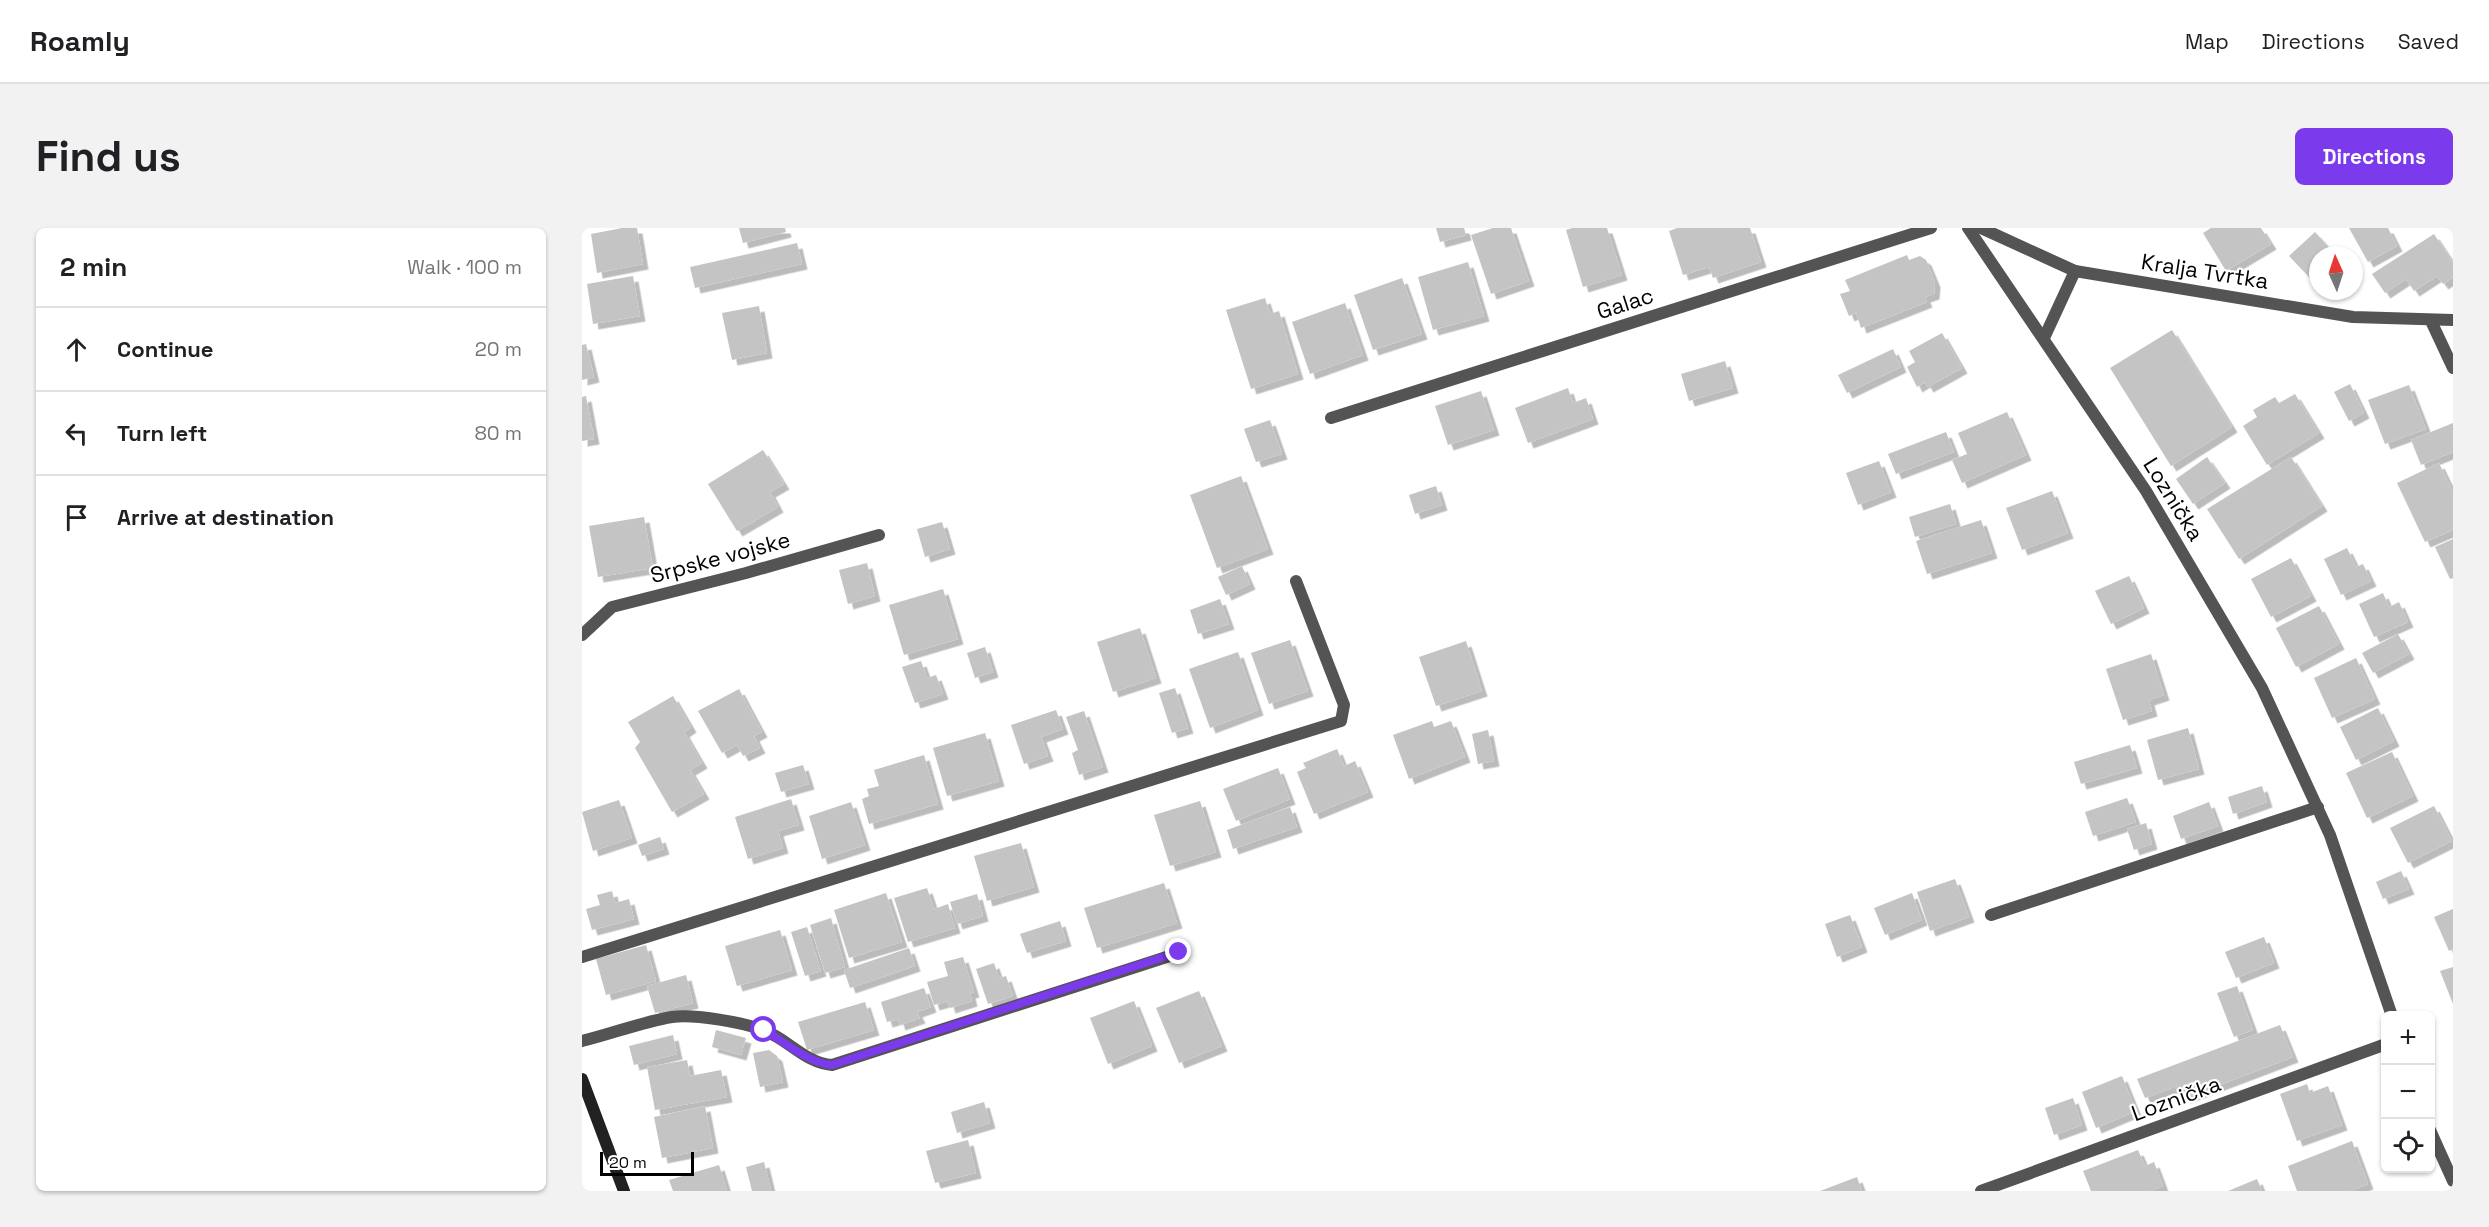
<!DOCTYPE html>
<meta charset="utf-8">
<style>
body{margin:0;font-family:"Space Grotesk",sans-serif;background:#f2f2f2;color:#202124}
.controls{position:absolute;right:18px;bottom:18px;display:grid;overflow:hidden;border-radius:9px;box-shadow:0 2px 4px #0004}
.controls button{width:54px;height:54px;display:grid;place-items:center;padding:0;border:0;border-bottom:2px solid #e0e0e0;background:#fff;color:#202124;font:30px sans-serif}
.compass{position:absolute;left:1727px;top:18px;width:54px;height:54px;border-radius:50%;background:#fff;box-shadow:0 2px 4px #0004;rotate:357deg}
.scale{position:absolute;left:18px;bottom:15px;width:94px;box-sizing:border-box;padding-left:6px;border:3px solid #000;border-top:0;font-size:16px;line-height:21px;white-space:nowrap;color:#000;-webkit-text-stroke:4px #fff;paint-order:stroke}
.stop{position:absolute;width:18px;height:18px;margin:-14px;border:4px solid #7c3aed;border-radius:50%;background:#fff}
.stop.end{background:#7c3aed;border-color:#fff;box-shadow:0 2px 6px #0008}
.list{margin:0;padding:0;list-style:none}
h2{display:flex;justify-content:space-between;align-items:center;height:78px;margin:0;padding:0 24px;font-size:26px}
h2 small{font-size:20px;font-weight:400;color:#757577}
.list li{display:grid;grid-template-columns:39px 1fr auto;gap:18px;align-items:center;box-sizing:border-box;height:84px;padding:0 24px;border-top:2px solid #e0e0e0}
.list b{display:block;font-size:22px;white-space:nowrap}
.list em{font-size:20px;font-style:normal;color:#757577}
.icon{flex:none;width:33px;height:33px;fill:none;stroke:currentColor;stroke-width:2;stroke-linecap:round;stroke-linejoin:round}
.map{position:relative;flex:none;width:1871px;height:963px;overflow:hidden;border-radius:9px}
header{display:flex;align-items:center;gap:36px;box-sizing:border-box;height:84px;padding:0 30px;background:#fff;border-bottom:2px solid #e0e0e0}
header strong{font-size:28px}
nav{display:flex;gap:33px;margin-inline-start:auto;font-size:21px}
.intro{display:flex;align-items:center;justify-content:space-between;box-sizing:border-box;height:144px;padding:0 36px}
h1{margin:0;font-size:42px}
.button{padding:15px 27px;border-radius:9px;background:#7c3aed;color:#fff;font-size:21px;font-weight:700}
main{display:flex;gap:36px;padding:0 36px}
aside{flex:1;background:#fff;border-radius:9px;box-shadow:0 2px 4px #0004}
.map>svg:first-child{display:block}
</style>
<header>
<strong>Roamly</strong>
<nav><a>Map</a><a>Directions</a><a>Saved</a></nav>
</header>
<div class="intro"><h1>Find us</h1><a class="button">Directions</a></div>
<main>
<aside>
<h2>2 min<small>Walk · 100 m</small></h2>
<ul class="list">
<li><svg class="icon" aria-label="ahead" viewBox="0 0 24 24"><path d="M12 20V5M6 11l6-6 6 6"/></svg><div><b>Continue</b></div><em>20 m</em></li>
<li><svg class="icon" aria-label="left" viewBox="0 0 24 24"><path d="M17 20v-9H6M10 6l-5 5 5 5"/></svg><div><b>Turn left</b></div><em>80 m</em></li>
<li><svg class="icon" aria-label="arrive" viewBox="0 0 24 24"><path d="M6 21V4h12l-3 4 3 4H6"/></svg><div><b>Arrive at destination</b></div></li>
</ul>
</aside>
<div class="map">
<svg width="1871" height="963" viewBox="0 0 1871 963">
<defs>
<filter id="shadow"><feDropShadow dx="5.5" dy="5.5" stdDeviation="0" flood-color="#0004"/></filter>
</defs>
<rect width="100%" height="100%" fill="#fff"/>
<g fill="#c4c4c4" filter="url(#shadow)">
<path d="M40,0h15l6,36 -46,9 -6,-39z"/>
<path d="M157,0h46l1,4 -43,11z"/>
<path d="M854,0h28l2,7 -26,7z"/>
<path d="M911,0h18l18,53 -38,13 -20,-59z"/>
<path d="M990,0h35l15,47 -39,12 -17,-57z"/>
<path d="M1095,0h73l11,34 -48,16 -4,-11 -26,8 -14,-44z"/>
<path d="M1629,0h50l10,16 -45,27 -23,-38z"/>
<path d="M1767,0h39l9,18 -29,16z"/>
<path d="M1733,4l21,23h-18v20l-6,5 -23,-24z"/>
<path d="M1852,6l19,29v14l-10,7 -6,-8 -23,15 -8,-12 -21,14 -13,-19z"/>
<path d="M215,15l5,21 -107,24 -5,-21z"/>
<path d="M1325,27l2,5 11,-4 6,4 9,22 -1,12 -9,3 2,5 -66,26 -5,-15 -7,3 -9,-22 10,-3 -5,-11z"/>
<path d="M886,34l16,54 -51,14 -15,-53z"/>
<path d="M51,48l7,40 -47,8 -6,-40z"/>
<path d="M820,50l20,56 -49,16 -19,-55z"/>
<path d="M683,70l5,16 9,-3 19,63 -47,15 -25,-79z"/>
<path d="M763,75l18,52 -53,19 -18,-52z"/>
<path d="M177,78l8,47 -35,7 -10,-47z"/>
<path d="M1590,102l60,97 -61,39 -61,-98z"/>
<path d="M1360,105l20,35 -34,19 -3,-5 -8,5 -10,-20 8,-5 -6,-11z"/>
<path d="M4,116l8,33 -12,3v-35z"/>
<path d="M1311,121l8,18 -54,26 -9,-18z"/>
<path d="M1143,133l8,27 -44,13 -8,-27z"/>
<path d="M1768,156l14,29 -15,8 -15,-29z"/>
<path d="M1827,157l17,44 -41,15 -17,-44z"/>
<path d="M986,160l5,15 13,-5 7,21 -65,24 -13,-35z"/>
<path d="M899,163l13,39 -46,15 -13,-39z"/>
<path d="M1713,166l24,39 -52,32 -24,-39 14,-9 -4,-7 22,-13 4,6z"/>
<path d="M4,168l8,43 -12,2v-44z"/>
<path d="M1425,184l19,43 -64,28 -10,-23 15,-6 -9,-21z"/>
<path d="M688,192l12,34 -26,8 -12,-33z"/>
<path d="M1871,195v29l-32,13 -10,-25z"/>
<path d="M1364,204l8,20 -58,22 -8,-20z"/>
<path d="M181,222l21,34 -14,8 8,15 -41,24 -29,-47z"/>
<path d="M1625,229l18,26 -32,21 -17,-25z"/>
<path d="M1709,229l31,49 -83,53 -32,-50z"/>
<path d="M1297,233l12,31 -33,13 -12,-32z"/>
<path d="M1857,235l14,29v38l-28,12 -28,-59z"/>
<path d="M659,248l27,73 -51,19 -27,-73z"/>
<path d="M854,258l6,19 -27,9 -6,-19z"/>
<path d="M1470,263l16,42 -46,17 -16,-42z"/>
<path d="M1368,276l6,20 -41,13 -6,-20z"/>
<path d="M62,289l9,51 -55,9 -9,-51z"/>
<path d="M1399,292l11,33 -65,21 -11,-33z"/>
<path d="M360,294l8,27 -25,8 -8,-28z"/>
<path d="M1871,311v39l-3,1 -15,-32z"/>
<path d="M1765,320l9,19 7,-3 8,17 -30,14 -17,-36z"/>
<path d="M1709,330l20,38 -40,21 -20,-38z"/>
<path d="M285,335l8,33 -27,8 -9,-34z"/>
<path d="M660,338l8,18 -24,11 -8,-18z"/>
<path d="M1547,348l15,32 -33,16 -16,-33z"/>
<path d="M361,361l15,50 -54,16 -15,-50z"/>
<path d="M1801,365l6,14 10,-5 9,20 -34,15 -15,-33z"/>
<path d="M638,371l9,25 -31,10 -8,-24z"/>
<path d="M1737,378l20,38 -43,23 -20,-39z"/>
<path d="M558,400l16,50 -43,14 -16,-50z"/>
<path d="M1816,406l11,20 -36,19 -11,-20z"/>
<path d="M708,412l18,51 -39,13 -18,-51z"/>
<path d="M884,413l16,50 -46,15 -17,-49z"/>
<path d="M403,419l8,25 -18,6 -8,-25z"/>
<path d="M656,424l20,58 -48,18 -21,-59z"/>
<path d="M1569,426l13,41 -15,5 3,11 -29,9 -17,-51z"/>
<path d="M1774,430l19,41 -43,19 -18,-40z"/>
<path d="M339,433l6,17 9,-3 7,19 -28,9 -13,-36z"/>
<path d="M593,460l13,40 -16,5 -13,-40z"/>
<path d="M157,461l23,43 -8,4 6,12 -17,8 -6,-11 -15,8 -24,-42z"/>
<path d="M91,468l18,31 -7,5 18,31 -12,7 14,24 -32,18 -37,-64 5,-6 -12,-20z"/>
<path d="M1796,480l16,33 -38,19 -16,-33z"/>
<path d="M474,482l7,19 -22,8 7,19 -24,8 -13,-39z"/>
<path d="M502,483l19,56 -24,8 -7,-22 6,-3 -12,-33z"/>
<path d="M850,493l2,6 17,-6 14,36 -56,22 -16,-44z"/>
<path d="M1606,500l11,41 -41,11 -11,-40z"/>
<path d="M906,502l6,31 -16,3 -6,-30z"/>
<path d="M403,505l14,48 -52,15 -14,-48z"/>
<path d="M1548,517l7,23 -56,16 -7,-22z"/>
<path d="M755,521l7,17 11,-5 13,31 -54,22 -17,-42 9,-4 -3,-5z"/>
<path d="M1810,524l21,44 -46,22 -21,-45z"/>
<path d="M342,527l14,49 -69,20 -7,-25 7,-3 -2,-7 12,-3 -5,-16z"/>
<path d="M221,537l6,19 -28,8 -6,-19z"/>
<path d="M696,540l12,31 -54,22 -13,-32z"/>
<path d="M1680,558l5,16 -34,12 -5,-17z"/>
<path d="M1545,570l9,24 -43,14 -8,-24z"/>
<path d="M209,571l8,26 -21,6 5,17 -35,11 -13,-42z"/>
<path d="M37,572l13,38 -39,13 -11,-39z"/>
<path d="M618,573l16,51 -46,14 -16,-51z"/>
<path d="M269,574l14,43 -43,14 -13,-43z"/>
<path d="M1627,574l9,24 -37,13 -8,-23z"/>
<path d="M1852,578l18,35 -44,22 -18,-35z"/>
<path d="M708,579l7,20 -64,22 -6,-19z"/>
<path d="M1564,595l6,21 -18,6 -7,-21z"/>
<path d="M78,609l4,12 -22,7 -4,-11z"/>
<path d="M439,615l13,44 -47,14 -13,-45z"/>
<path d="M1819,643l8,18 -26,10 -7,-17z"/>
<path d="M1373,651l14,38 -39,14 -13,-39z"/>
<path d="M582,655l13,40 -80,25 -13,-40z"/>
<path d="M345,660l7,21 14,-5 7,24 -47,14 -14,-44z"/>
<path d="M30,663l3,12 14,-4 5,20 -42,11 -6,-21 14,-4 -3,-10z"/>
<path d="M304,665l16,49 -53,16 -15,-48z"/>
<path d="M1330,665l10,27 -37,15 -11,-27z"/>
<path d="M395,666l6,22 -26,8 -7,-22z"/>
<path d="M1871,681v40l-4,2 -15,-34z"/>
<path d="M1268,687l12,32 -25,10 -12,-33z"/>
<path d="M249,690l14,49 -20,6 -15,-48z"/>
<path d="M478,693l6,20 -39,12 -7,-19z"/>
<path d="M225,699l14,44 -16,5 -14,-44z"/>
<path d="M198,702l12,40 -55,16 -12,-40z"/>
<path d="M1682,709l10,26 -38,15 -11,-26z"/>
<path d="M64,717l10,36 -50,14 -10,-36z"/>
<path d="M327,720l6,18 -65,22 -6,-18z"/>
<path d="M381,729l11,35 -4,1 2,8 -22,7 -2,-7 -14,4 -7,-23 21,-6 -4,-14z"/>
<path d="M412,735l5,15 7,-2 7,20 -25,8 -12,-35z"/>
<path d="M1871,739v37l-13,-33z"/>
<path d="M104,747l7,28 -38,10 -8,-27z"/>
<path d="M1655,758l16,44 -19,7 -17,-44z"/>
<path d="M342,760l7,19 -14,5 3,6 -20,7 -2,-6 -11,3 -6,-20z"/>
<path d="M617,763l23,55 -43,17 -23,-55z"/>
<path d="M552,773l18,45 -44,18 -18,-46z"/>
<path d="M283,774l9,28 -67,20 -9,-28z"/>
<path d="M1698,797l13,32 -108,41 -5,-13 -35,13 -8,-19z"/>
<path d="M134,802l30,8 -5,17 -29,-8z"/>
<path d="M91,807l4,19 -43,11 -5,-19z"/>
<path d="M187,822l8,6 6,26 -23,5 -7,-34z"/>
<path d="M105,832l3,16 31,-6 6,27 -72,13 -8,-43z"/>
<path d="M1540,848l14,35 -40,17 -14,-36z"/>
<path d="M1725,856l3,9 18,-7 14,39 -45,16 -17,-47z"/>
<path d="M1491,870l9,27 -28,10 -9,-27z"/>
<path d="M402,874l6,21 -33,10 -6,-21z"/>
<path d="M123,878l8,42 -51,10 -8,-41z"/>
<path d="M386,912l8,33 -41,10 -9,-32z"/>
<path d="M1770,913l16,43 -18,7h-53l-9,-25z"/>
<path d="M1556,922l7,16 9,-4 9,24 -13,5h-59l-8,-20z"/>
<path d="M182,934l7,29h-19l-6,-24z"/>
<path d="M137,937l8,26h-54l-4,-11z"/>
<path d="M1275,949l5,14h-42z"/>
<path d="M1675,951l5,12h-34z"/>
</g>
<g fill="none" stroke-linecap="round" stroke-linejoin="round">
<g stroke="#545454" stroke-width="12">
<path d="M1399,0l94,43 278,46 100,3"/>
<path d="M1849,93l22,47"/>
<path d="M1462,110l31,-67"/>
<path d="M749,190l600,-190"/>
<path d="M0,407l30,-28 134,-34 133,-38"/>
<path d="M1409,687l327,-108"/>
<path d="M0,729l759,-236 3,-16 -48,-124"/>
<path d="M0,813c29,-7 60,-19 90,-24 23,-3 69,5 91,13 25,9 42,33 69,35l347,-112"/>
<path d="M1399,963l405,-147"/>
</g>
<g stroke="#545454" stroke-width="12">
<path d="M1386,0l178,263 116,197 68,147 62,181"/>
<path d="M1848,902l23,51"/>
</g>
<path stroke="#212121" stroke-width="12" d="M0,851l42,112"/>
</g>
<g fill="none" stroke-linecap="round" stroke-linejoin="round">
<path stroke="#7c3aed" stroke-width="8" d="M182,802c21,12 44,33 68,35l347,-113"/>
</g>
<g text-anchor="middle" dominant-baseline="central" stroke-width="4.5" stroke-linejoin="round" paint-order="stroke">
<g font-size="22" fill="#000" stroke="#fff">
<text transform="translate(1623 43) rotate(9)">Kralja Tvrtka</text>
<text transform="translate(1043 75) rotate(-18)">Galac</text>
<text transform="translate(1592 271) rotate(58)">Loznička</text>
<text transform="translate(138 329) rotate(-15)">Srpske vojske</text>
<text transform="translate(1594 870) rotate(-20)">Loznička</text>
</g>
</g>
</svg>
<div class="controls">
<button>+</button>
<button>−</button>
<button><svg class="icon" aria-label="locate" viewBox="0 0 24 24"><circle cx="12" cy="12" r="6"/><path d="M12 2v4M12 18v4M2 12h4M18 12h4"/></svg></button>
</div>
<svg class="compass" viewBox="-18 -18 36 36"><path d="M0-13l5 13h-10z" fill="#e53935"/><path d="M0 13l5-13h-10z" fill="#757577"/></svg>
<div class="scale">20 m</div>
<div class="stop" style="left:182px;top:802px"></div>
<div class="stop end" style="left:597px;top:724px"></div>
</div>
</main>
